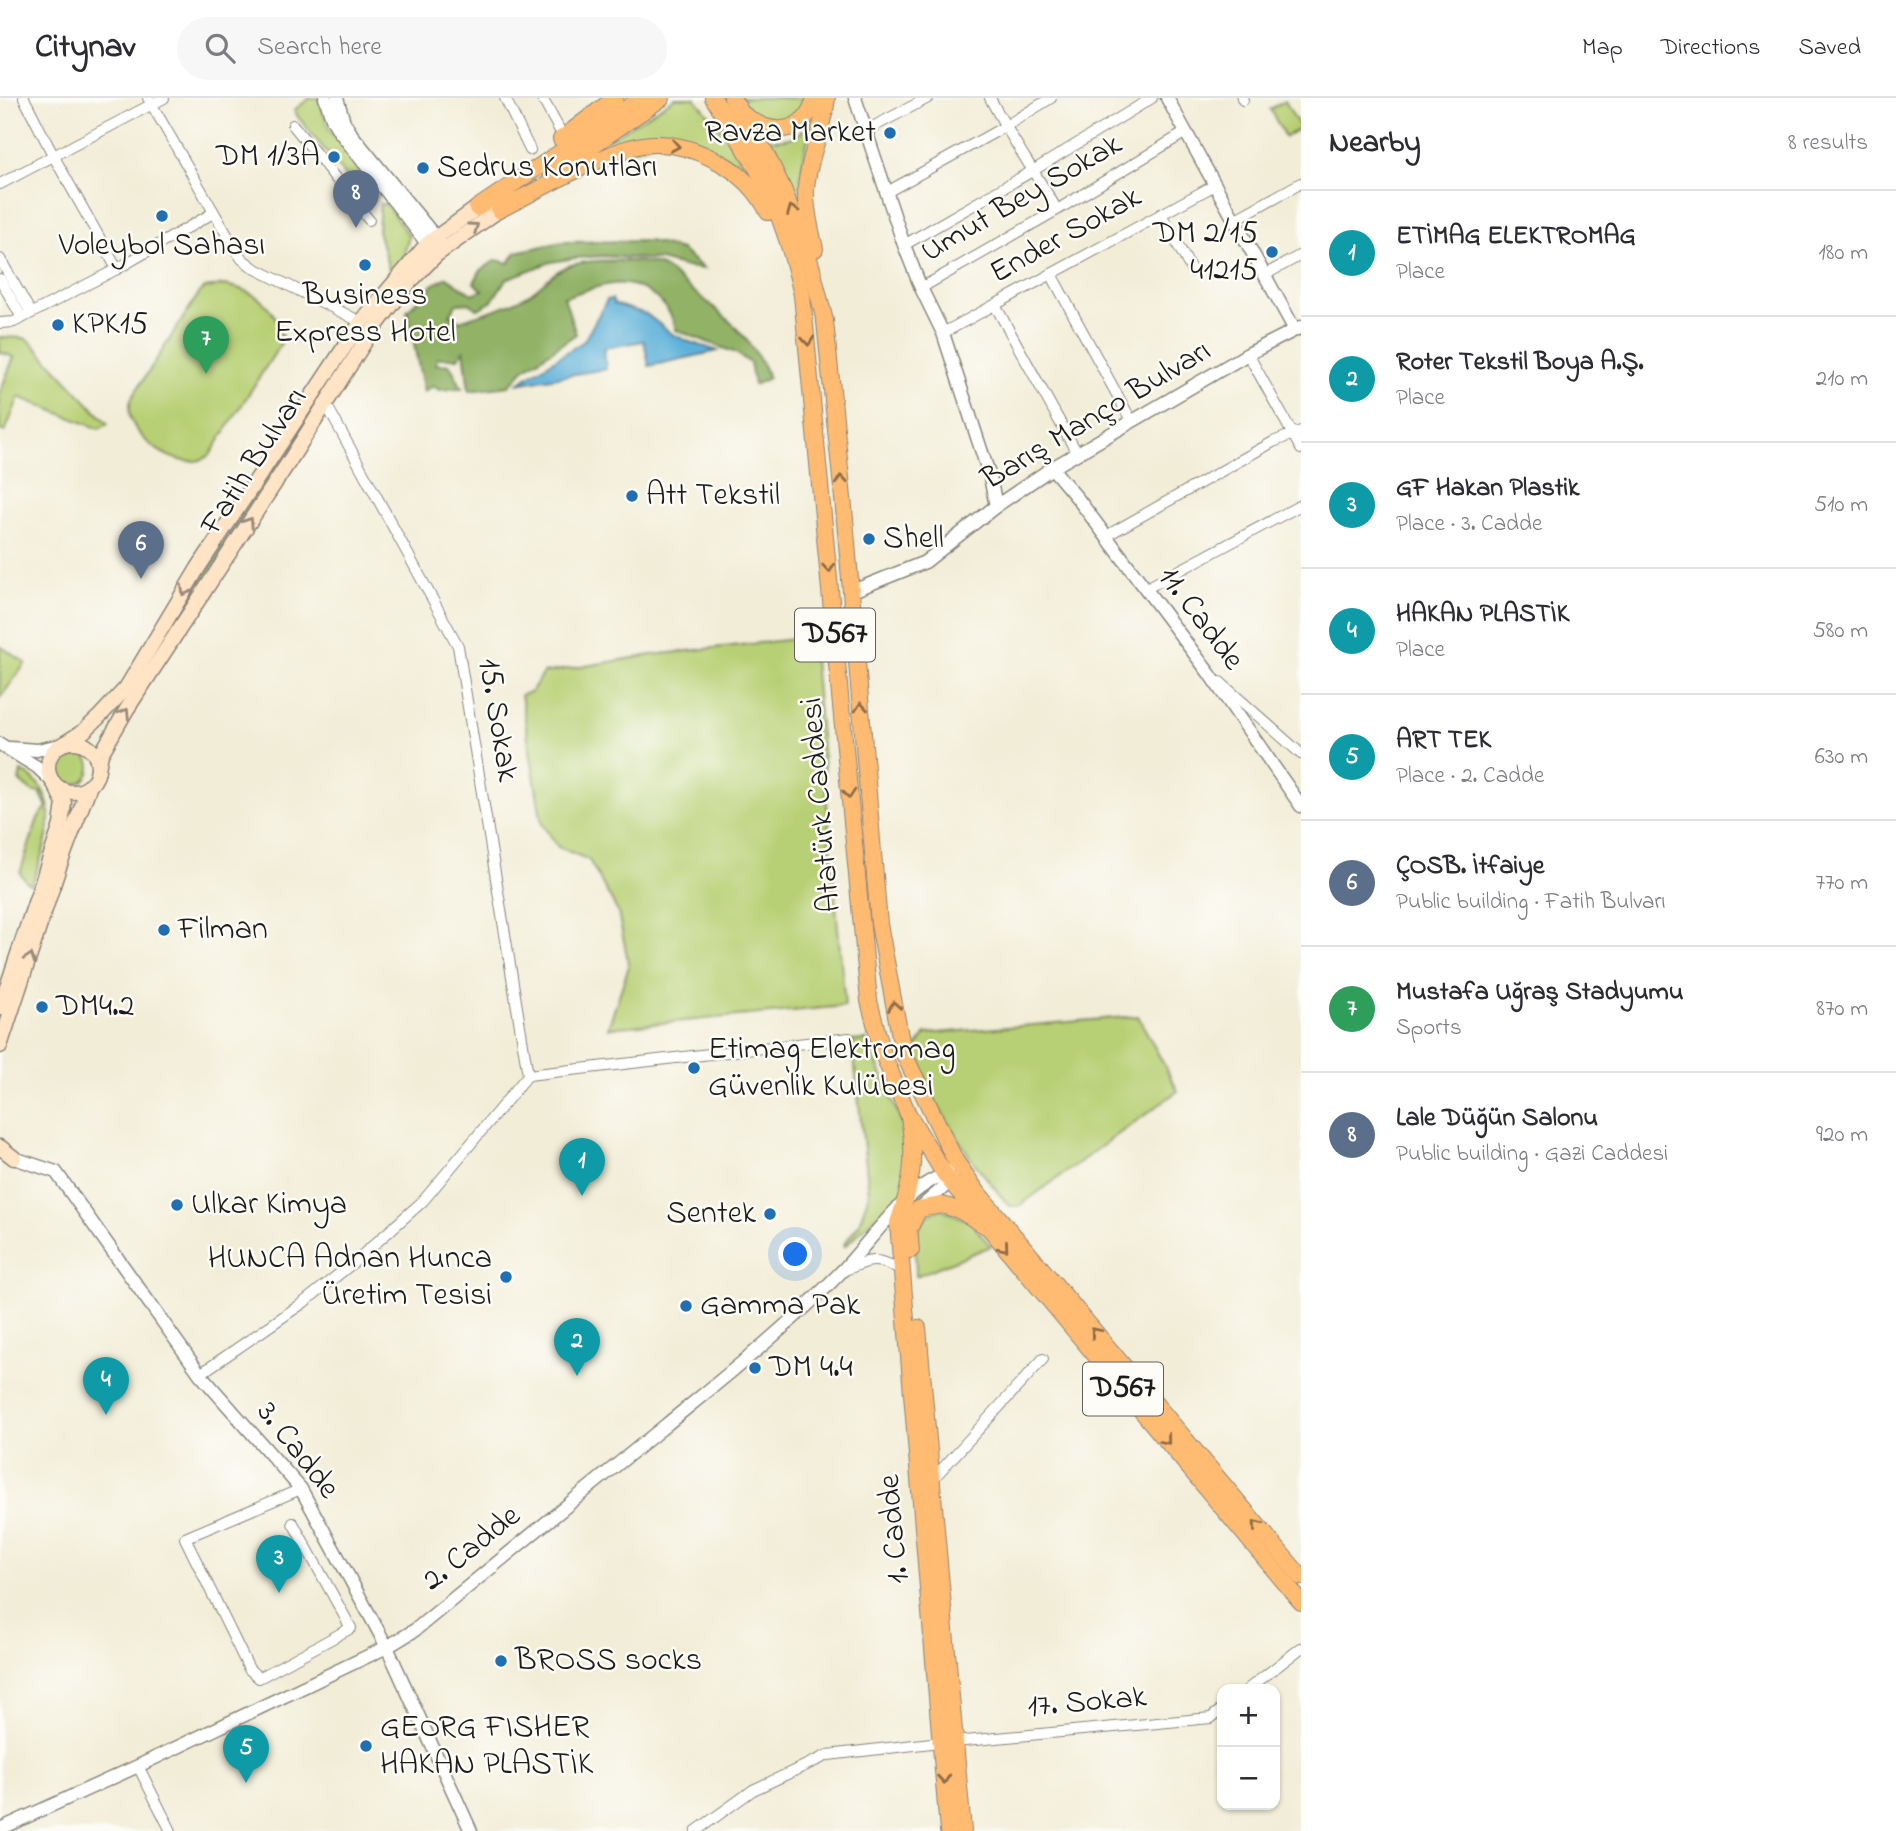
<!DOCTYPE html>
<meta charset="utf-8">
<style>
body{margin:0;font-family:"Indie Flower",sans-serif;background:#f7f7f7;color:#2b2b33}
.controls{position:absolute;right:21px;bottom:21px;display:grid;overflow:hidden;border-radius:14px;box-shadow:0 2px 5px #0004}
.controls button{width:63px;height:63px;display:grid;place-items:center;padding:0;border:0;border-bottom:2px solid #e1e1e2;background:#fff;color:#2b2b33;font:35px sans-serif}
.you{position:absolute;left:796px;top:1157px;width:24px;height:24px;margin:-18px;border:5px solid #fff;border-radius:50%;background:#1a73e8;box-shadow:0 0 0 10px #1a73e833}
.badge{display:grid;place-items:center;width:46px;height:46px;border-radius:50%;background:#db2777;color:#fff;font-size:23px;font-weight:700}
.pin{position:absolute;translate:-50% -58px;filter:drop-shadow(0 2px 4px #0008)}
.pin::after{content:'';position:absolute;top:37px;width:24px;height:21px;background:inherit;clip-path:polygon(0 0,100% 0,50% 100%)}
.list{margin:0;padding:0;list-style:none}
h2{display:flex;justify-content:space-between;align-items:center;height:91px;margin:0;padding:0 28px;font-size:30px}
h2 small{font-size:23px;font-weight:400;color:#7c7c81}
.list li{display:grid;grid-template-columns:46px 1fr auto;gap:21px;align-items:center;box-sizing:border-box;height:126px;padding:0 28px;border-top:2px solid #e1e1e2}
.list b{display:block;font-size:26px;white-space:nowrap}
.list p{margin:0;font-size:23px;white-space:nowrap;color:#7c7c81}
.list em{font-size:23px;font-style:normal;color:#7c7c81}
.icon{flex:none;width:38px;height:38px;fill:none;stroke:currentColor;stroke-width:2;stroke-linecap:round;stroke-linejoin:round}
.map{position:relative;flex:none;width:1301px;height:1733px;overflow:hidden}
header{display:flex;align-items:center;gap:42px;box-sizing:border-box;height:98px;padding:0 35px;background:#fff;border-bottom:2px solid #e1e1e2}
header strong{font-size:33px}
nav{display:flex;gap:38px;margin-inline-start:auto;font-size:24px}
.search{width:490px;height:63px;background:#f7f7f7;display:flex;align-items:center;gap:18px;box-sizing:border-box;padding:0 24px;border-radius:38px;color:#7c7c81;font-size:26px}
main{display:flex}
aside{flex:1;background:#fff}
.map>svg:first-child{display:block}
</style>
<header>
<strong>Citynav</strong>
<div class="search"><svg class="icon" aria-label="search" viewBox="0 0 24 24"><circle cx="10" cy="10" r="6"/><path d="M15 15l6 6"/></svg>Search here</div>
<nav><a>Map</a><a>Directions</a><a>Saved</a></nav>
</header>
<main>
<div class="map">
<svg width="1301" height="1733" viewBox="0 0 1301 1733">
<rect width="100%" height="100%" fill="#fdfcf7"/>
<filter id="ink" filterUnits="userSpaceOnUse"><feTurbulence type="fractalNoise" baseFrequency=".0143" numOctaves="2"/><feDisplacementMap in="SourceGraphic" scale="14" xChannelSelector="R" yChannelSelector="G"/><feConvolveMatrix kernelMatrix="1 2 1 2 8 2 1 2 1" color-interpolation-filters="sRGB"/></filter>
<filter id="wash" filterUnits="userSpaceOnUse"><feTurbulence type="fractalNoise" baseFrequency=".00686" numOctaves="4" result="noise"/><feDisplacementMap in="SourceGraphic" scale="28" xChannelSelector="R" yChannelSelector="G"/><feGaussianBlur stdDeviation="1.57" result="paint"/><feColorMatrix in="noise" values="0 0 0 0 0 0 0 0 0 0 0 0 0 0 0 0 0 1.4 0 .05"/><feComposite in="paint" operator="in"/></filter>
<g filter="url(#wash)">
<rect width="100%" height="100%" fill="#f2edd7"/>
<g fill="#b8d075" stroke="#6a7648" stroke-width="2">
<path d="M310,0h9l10,31 50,67 -10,9 -71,-88 -4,-7z"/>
<path d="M675,0h20l26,31 31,48 -24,-19 -19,-11 -17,-6 -22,-4 -108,37 62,-44z"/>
<path d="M741,0h67l-6,15 -20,14 -33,-16z"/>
<path d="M1285,3l15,27 -15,9 -15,-28z"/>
<path d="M813,23c-9,31 -16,61 -14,94l-40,-78c24,6 38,2 54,-16z"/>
<path d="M380,106h6l23,32 -8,29 -10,12 -13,-47z"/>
<path d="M225,187c33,6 51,22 58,55l-73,115c-26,20 -73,-12 -80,-39 -1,-6 0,-12 1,-17l69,-107 5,-4z"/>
<path d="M0,239l24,1 6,3 78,83 -9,5 -80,-32 -14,35 -5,-2v-38l14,-35 -14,-5z"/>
<path d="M812,539l33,369 -237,22 21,-62 -11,-54 -29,-52 -31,-13 -16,-23 -21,-129 10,-3 12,-19 109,-18z"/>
<path d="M0,548l26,17 -26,35z"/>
<circle cx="73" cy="669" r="17"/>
<path d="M21,673c9,4 15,10 21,18 18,30 -1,65 -10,96l-6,-4 -6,-8 18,-55 9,-11 -7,-15h-7l-14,-11z"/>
<path d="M1138,918l40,75 -159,115h-10l-37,-46 -36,-57 -22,-53 12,-16z"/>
<path d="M867,942l41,97 -2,52 -61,57 -1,-2 15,-20 10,-31 -17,-152z"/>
<path d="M942,1111l27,12 22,25 -75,30c0,-28 -7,-57 26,-67z"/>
</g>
<g fill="#92b266" stroke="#576741" stroke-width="2">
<path d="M649,143l32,9 23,19 -18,-2 -26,-7 -56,-4 -29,2 -24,4 -45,17 -14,22 -14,8 -9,-6 -13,1 -6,11 9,6c23,-8 49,-14 70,-27 14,-8 22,-22 39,-28 18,-7 78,-8 95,1 9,5 17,14 25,20 36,27 63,49 81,91l-15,7 -4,-22 -14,-10 -60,-23c-4,-15 -10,-26 -24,-35 -29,-22 -57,-7 -88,2l12,37 -53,36 -14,16 -40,5 -5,-41 -6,8h-21l-1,6 14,1 12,23 -23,2 -6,-4 -9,6 -17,-81 24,-25 16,-9 25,17 11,-4 -9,-7 6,-12 16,-11 13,3 7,-11 46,-10z"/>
<path d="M377,209l-14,27 -173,269 -2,-2 29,-49z"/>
</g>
<path fill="#5db1d9" stroke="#3c667a" stroke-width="2" d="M612,201l2,5 32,10 26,20 18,8 28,9 -69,15 -5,-25 -40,7 2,21 -90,15 68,-43 23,-41z"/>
</g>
<g filter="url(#ink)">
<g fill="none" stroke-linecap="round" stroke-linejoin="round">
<g stroke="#87847a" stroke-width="12">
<g id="minor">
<path d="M24,0l30,59 63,112"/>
<path d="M148,0l86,149 8,12 12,9 107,54"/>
<path d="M505,0l25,52"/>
<path d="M542,0l17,31"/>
<path d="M990,0c20,39 45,74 67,112"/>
<path d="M1242,0l1,2"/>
<path d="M293,27l76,95"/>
<path d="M865,33l63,-33"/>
<path d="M0,86l164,-86"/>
<path d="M887,94l117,-65 47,-29"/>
<path d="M1161,116l31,57"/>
<path d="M1234,122l67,-37"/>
<path d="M904,147l130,-75 118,-72"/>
<path d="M0,161l31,54"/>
<path d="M1051,176l81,148"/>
<path d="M1264,177l37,-20"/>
<path d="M0,181l22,39"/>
<path d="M921,190l136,-78 129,-78"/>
<path d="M995,207l82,148"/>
<path d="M0,225l14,-1 8,-4 95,-49 96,-56"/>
<path d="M943,235l272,-148"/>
<path d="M1248,256l53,95"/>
<path d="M1106,438l167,-94 28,-11"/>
<path d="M1145,491l156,-84"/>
<path d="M1220,584l81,72"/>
<path d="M528,977l321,-37"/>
<path d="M845,1172c26,-11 31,-13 57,0"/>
<path d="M200,1276l103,-71 56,-45 64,-57 105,-126 -70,-429 -132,-242"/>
<path d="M931,1383l112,-122"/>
<path d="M293,1425l58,105 -92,50 -10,-9 -64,-131 116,-49"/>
<path d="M1248,1591l53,-41"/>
<path d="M954,1644l257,-24 11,-9"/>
<path d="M138,1668l33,65"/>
<path d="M696,1733l57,-41 75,-35 112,-13"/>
</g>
</g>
<g stroke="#87847a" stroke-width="15">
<g id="tertiary">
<path d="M325,0l8,23 6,10 94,120"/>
<path d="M337,0l7,24 8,13 90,110"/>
<path d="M855,0l49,147 17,43 22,45 47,144 6,29"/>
<path d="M1167,0l128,232"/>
<path d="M1052,370l26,31 131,174 92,133"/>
<path d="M850,494l75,-30 71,-56 56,-38 196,-114 53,-27"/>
<path d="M0,646l37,23 17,16"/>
<path d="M10,650l27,2 23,-5"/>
<path d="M14,1060l42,14 144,202 101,115 86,158 84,184"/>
<path d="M920,1110l24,-21 4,-16"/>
<path d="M0,1731l138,-63 249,-119 28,-17c84,-69 167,-137 251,-205 60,-49 122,-98 176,-154 26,-27 67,-87 103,-96l7,4"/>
</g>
</g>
<g stroke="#87847a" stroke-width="17">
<g id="secondary">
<circle cx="73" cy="669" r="25"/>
<path d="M65,645l19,-12 14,-13 28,-30 72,-120 163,-246 66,-78 50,-36"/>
<path d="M97,676l4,-20 26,-45 163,-249 81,-128 37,-48 28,-29 63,-45"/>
<path d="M0,910l61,-183 3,-22 -10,-20"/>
<path d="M0,948l59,-179 31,-82"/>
<path d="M0,1049l14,11"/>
</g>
</g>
<g stroke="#87847a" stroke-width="18">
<g id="primary">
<path d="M909,1019c7,42 3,66 -11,106l50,608"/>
<path d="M911,1152l-2,-21 10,-20 23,-4 17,5 27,16"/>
<path d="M918,1230l45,503"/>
</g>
</g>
<g stroke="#87847a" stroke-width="18">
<g id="trunk">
<path d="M713,0c16,25 32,49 46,74 20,38 34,81 43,123l67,706 14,53 25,60 37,61 356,427"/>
<path d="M732,0l33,54 19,39 27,74 14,56 19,187 35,416 24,128 52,108 23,33 323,384"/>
<path d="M746,18c27,21 59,18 69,-18"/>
<path d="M561,41l54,-41"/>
<path d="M551,76l111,-76"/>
<path d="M477,110l165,-110"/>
<path d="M499,112c27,-14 54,-29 82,-42 23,-10 46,-23 71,-24 24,-1 47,7 67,18 21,11 39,29 49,50"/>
<path d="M815,151c-4,-19 -10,-40 -9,-60 2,-31 17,-60 21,-91"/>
</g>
</g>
<use href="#minor" stroke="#fff" stroke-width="10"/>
<use href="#tertiary" stroke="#fff" stroke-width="12"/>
<use href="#secondary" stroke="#ffe4c6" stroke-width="14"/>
<use href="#primary" stroke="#ffbb71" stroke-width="16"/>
<use href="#trunk" stroke="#ffbb71" stroke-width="16"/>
</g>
<defs><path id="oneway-chevron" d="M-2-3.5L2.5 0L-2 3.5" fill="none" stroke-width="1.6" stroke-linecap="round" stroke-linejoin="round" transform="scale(1.75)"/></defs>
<g stroke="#8e6c46">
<use href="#oneway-chevron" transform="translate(675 48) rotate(10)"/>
<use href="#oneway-chevron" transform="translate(792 112) rotate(-112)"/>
<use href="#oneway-chevron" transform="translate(808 243) rotate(85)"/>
<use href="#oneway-chevron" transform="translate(841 382) rotate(-96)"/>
<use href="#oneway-chevron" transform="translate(829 470) rotate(85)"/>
<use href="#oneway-chevron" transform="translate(861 609) rotate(-95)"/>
<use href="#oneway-chevron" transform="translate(849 696) rotate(85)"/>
<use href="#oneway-chevron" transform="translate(894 908) rotate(-100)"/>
<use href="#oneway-chevron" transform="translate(1004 1149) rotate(50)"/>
<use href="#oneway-chevron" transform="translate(1095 1234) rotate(-130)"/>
<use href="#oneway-chevron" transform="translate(1166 1342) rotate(50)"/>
<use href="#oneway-chevron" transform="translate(1257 1427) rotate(-130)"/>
<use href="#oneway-chevron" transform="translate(944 1681) rotate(85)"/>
</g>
<g stroke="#998a7a">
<use href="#oneway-chevron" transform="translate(474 129) rotate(-35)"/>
<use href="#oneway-chevron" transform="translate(249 424) rotate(-57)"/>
<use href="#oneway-chevron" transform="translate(185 493) rotate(120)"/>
<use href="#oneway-chevron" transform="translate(125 615) rotate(-58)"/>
<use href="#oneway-chevron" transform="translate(30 860) rotate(-71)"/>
</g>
</g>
<g fill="#1f6fb2" stroke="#fdfcf7" stroke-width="2.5">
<circle cx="890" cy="35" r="7"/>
<circle cx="334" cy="59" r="7"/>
<circle cx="423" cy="70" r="7"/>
<circle cx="162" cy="118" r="7"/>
<circle cx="1272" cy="154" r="7"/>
<circle cx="365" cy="167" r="7"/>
<circle cx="58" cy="227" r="7"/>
<circle cx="632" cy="398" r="7"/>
<circle cx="869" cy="441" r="7"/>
<circle cx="164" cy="832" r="7"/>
<circle cx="42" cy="909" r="7"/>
<circle cx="694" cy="970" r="7"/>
<circle cx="177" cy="1107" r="7"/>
<circle cx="770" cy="1116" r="7"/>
<circle cx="506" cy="1179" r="7"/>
<circle cx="686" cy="1208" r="7"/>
<circle cx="755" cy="1270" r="7"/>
<circle cx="501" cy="1563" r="7"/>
<circle cx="366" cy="1648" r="7"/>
</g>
<g text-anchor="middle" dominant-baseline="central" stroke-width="5" stroke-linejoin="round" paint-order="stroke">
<g fill="#fdfcf7" stroke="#605f5e" stroke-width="2">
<rect x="795" y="510.5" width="80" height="53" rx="5"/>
<rect x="1083" y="1264.5" width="80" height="53" rx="5"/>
</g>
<g font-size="30" font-weight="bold" fill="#1c1c1c">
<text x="835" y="537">D567</text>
<text x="1123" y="1291">D567</text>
</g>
<g font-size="32" fill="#1c1c1c" stroke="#fdfcf7" text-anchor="start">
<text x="876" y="35" text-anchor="end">Ravza Market</text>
<text x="320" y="59" text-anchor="end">DM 1/3A</text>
<text x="437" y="70">Sedrus Konutları</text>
<text x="1258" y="136" text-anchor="end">DM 2/15<tspan x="1258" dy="37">41215</tspan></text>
<text x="162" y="148" text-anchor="middle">Voleybol Sahası</text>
<text x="365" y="198" text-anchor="middle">Business<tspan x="365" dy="37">Express Hotel</tspan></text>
<text x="72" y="227">KPK15</text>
<text x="646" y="398">Att Tekstil</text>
<text x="883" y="441">Shell</text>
<text x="178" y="832">Filman</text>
<text x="56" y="909">DM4.2</text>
<text x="708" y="952">Etimag Elektromag<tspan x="708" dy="37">Güvenlik Kulübesi</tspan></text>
<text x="191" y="1107">Ulkar Kimya</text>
<text x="756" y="1116" text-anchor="end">Sentek</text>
<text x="492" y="1161" text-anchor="end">HUNCA Adnan Hunca<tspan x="492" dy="37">Üretim Tesisi</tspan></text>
<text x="700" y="1208">Gamma Pak</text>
<text x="769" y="1270">DM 4.4</text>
<text x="515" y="1563">BROSS socks</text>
<text x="380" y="1630">GEORG FISHER<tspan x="380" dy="37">HAKAN PLASTİK</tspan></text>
</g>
<g font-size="32" fill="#1c1c1c" stroke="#fdfcf7">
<text transform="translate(1022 101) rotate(-30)">Umut Bey Sokak</text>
<text transform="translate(1066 138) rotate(-29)">Ender Sokak</text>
<text transform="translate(1097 318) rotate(-31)">Barış Manço Bulvarı</text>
<text transform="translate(255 364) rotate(-57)">Fatih Bulvarı</text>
<text transform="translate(1200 521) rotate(53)">11. Cadde</text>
<text transform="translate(497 622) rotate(81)">15. Sokak</text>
<text transform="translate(822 707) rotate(-95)">Atatürk Caddesi</text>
<text transform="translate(297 1353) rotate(52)">3. Cadde</text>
<text transform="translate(895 1431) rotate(-95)">1. Cadde</text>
<text transform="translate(472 1451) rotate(-39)">2. Cadde</text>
<text transform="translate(1087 1605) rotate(-5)">17. Sokak</text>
</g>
</g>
</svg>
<div class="controls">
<button>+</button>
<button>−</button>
</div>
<div class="you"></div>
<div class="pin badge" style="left:582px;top:1098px;background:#0f9aa8">1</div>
<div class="pin badge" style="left:577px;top:1278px;background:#0f9aa8">2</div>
<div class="pin badge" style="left:279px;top:1495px;background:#0f9aa8">3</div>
<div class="pin badge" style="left:106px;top:1317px;background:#0f9aa8">4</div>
<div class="pin badge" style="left:246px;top:1685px;background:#0f9aa8">5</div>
<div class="pin badge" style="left:141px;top:481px;background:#5c6f8a">6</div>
<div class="pin badge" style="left:206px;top:276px;background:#2e9e5b">7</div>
<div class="pin badge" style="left:356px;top:130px;background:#5c6f8a">8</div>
</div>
<aside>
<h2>Nearby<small>8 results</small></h2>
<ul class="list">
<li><span class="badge" style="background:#0f9aa8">1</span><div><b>ETİMAG ELEKTROMAG</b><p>Place</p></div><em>180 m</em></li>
<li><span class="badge" style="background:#0f9aa8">2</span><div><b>Roter Tekstil Boya A.Ş.</b><p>Place</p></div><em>210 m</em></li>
<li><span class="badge" style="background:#0f9aa8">3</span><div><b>GF Hakan Plastik</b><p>Place · 3. Cadde</p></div><em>510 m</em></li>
<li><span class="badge" style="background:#0f9aa8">4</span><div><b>HAKAN PLASTİK</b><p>Place</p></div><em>580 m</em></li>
<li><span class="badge" style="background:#0f9aa8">5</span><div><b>ART TEK</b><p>Place · 2. Cadde</p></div><em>630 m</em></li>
<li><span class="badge" style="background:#5c6f8a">6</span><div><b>ÇOSB. İtfaiye</b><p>Public building · Fatih Bulvarı</p></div><em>770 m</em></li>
<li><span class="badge" style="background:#2e9e5b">7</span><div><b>Mustafa Uğraş Stadyumu</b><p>Sports</p></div><em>870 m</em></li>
<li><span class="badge" style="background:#5c6f8a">8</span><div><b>Lale Düğün Salonu</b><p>Public building · Gazi Caddesi</p></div><em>920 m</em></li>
</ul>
</aside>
</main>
